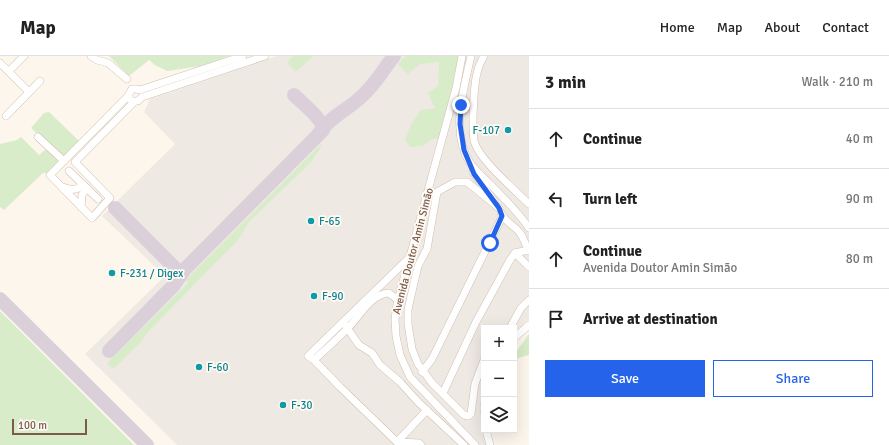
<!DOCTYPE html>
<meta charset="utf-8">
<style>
body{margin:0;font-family:Signika,sans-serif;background:#f2f2f2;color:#222}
.controls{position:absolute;right:12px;bottom:12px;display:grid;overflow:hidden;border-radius:0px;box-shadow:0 4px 16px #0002}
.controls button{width:36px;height:36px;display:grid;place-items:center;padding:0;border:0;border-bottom:1px solid #e0e0e0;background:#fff;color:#222;font:20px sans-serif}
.scale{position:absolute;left:12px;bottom:10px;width:75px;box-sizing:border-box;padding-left:4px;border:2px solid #7a5c4d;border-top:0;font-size:11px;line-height:14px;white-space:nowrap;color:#7a5c4d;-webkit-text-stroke:3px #fffaf3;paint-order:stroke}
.stop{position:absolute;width:12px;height:12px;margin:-9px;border:3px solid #2563eb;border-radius:50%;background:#fff}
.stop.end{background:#2563eb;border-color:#fff;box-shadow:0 1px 4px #0008}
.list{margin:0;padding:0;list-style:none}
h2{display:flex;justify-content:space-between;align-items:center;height:52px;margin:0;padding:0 16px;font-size:17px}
h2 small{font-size:13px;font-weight:400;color:#767676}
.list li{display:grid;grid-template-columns:26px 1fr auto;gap:12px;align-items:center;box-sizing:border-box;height:60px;padding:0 16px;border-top:1px solid #e0e0e0}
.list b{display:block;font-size:15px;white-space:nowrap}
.list p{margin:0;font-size:13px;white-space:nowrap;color:#767676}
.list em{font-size:13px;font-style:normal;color:#767676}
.actions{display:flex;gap:8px;padding:12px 16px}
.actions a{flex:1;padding:9px 0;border:1px solid #2563eb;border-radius:0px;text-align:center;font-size:14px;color:#2563eb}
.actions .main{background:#2563eb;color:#fff}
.icon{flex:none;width:22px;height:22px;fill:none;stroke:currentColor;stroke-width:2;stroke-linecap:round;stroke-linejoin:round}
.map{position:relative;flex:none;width:529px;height:389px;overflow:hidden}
header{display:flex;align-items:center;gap:24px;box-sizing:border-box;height:56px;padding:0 20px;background:#fff;border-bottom:1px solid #e0e0e0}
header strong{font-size:19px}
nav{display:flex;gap:22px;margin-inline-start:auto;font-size:14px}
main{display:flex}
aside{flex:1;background:#fff}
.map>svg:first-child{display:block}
</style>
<header>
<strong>Map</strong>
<nav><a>Home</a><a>Map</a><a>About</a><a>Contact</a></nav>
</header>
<main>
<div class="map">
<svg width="529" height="389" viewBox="0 0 529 389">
<rect width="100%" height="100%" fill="#fdf6ec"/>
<path fill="#efe9e4" d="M277,0h252v263l-15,14v-5h-30v54l-3,26 2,25 4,12h-310l-92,-91 80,-78 -63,-60 73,-72 -31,-32 6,-13z"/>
<g fill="#d8ecc9">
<path d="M109,0h120l-28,10 -34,5 -12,-6 -6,-5 -20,16z"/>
<path d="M293,0h20l-17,16 -8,-8 1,-4z"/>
<path d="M406,0h55l-2,9 -3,2 -3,13 2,2 -16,56 -7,1 -9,7 -13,1 -5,-8 7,-16 9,-13 14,-2 -7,-15 10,-7 1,-24 -19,2 -12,10 -10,-10z"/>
<path d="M49,56l31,30 -16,17 -33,-31 13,-15z"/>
<path d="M21,81l18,18 7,-6 13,13 -9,11h-7l-39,37 -4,-3v-63l17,-4z"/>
<path d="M321,88l1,1 -10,16 -63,61 -11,18 -91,93 -5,8 -27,27 -3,1 -5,-6 81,-80 -2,-3z"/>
<path d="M0,255l134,134h-134z"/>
<path d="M529,278v21l-15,4v-4z"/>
</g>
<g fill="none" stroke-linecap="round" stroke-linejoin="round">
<g stroke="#dbcfda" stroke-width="14">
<path d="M319,77c12,-17 27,-22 42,-36 14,-12 22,-27 33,-41"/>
<path d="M115,152l60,60 2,6 -2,8"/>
<path d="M0,243l147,146"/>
<path d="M109,295l65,-66 11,-16 138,-139c1,-10 -22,-28 -29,-35"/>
</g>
<g stroke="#d1beb0" stroke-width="8">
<g id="minor">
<path d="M91,0l6,4 11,3 19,16"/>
<path d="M243,0l-103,34 -4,-1h-4l-3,5v4l3,3h6l4,-4 123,-41"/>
<path d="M462,0l-6,32 -59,216 -2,16 1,16 4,19 10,22 65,68"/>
<path d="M471,0c-7,32 -21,76 -1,107 5,7 13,14 19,20 14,14 29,29 40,45"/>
<path d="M484,0c-8,13 -9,26 -10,41 -1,14 -2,29 0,43 3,18 41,50 55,64"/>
<path d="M0,7l29,29"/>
<path d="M9,15l15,-15"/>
<path d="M128,40l-78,79 42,43 18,-20 -35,-36 59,-60"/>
<path d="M6,60l34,-35"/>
<path d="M38,81l26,24"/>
<path d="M69,115l29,28"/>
<path d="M473,116l21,29"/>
<path d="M63,131c9,3 13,4 20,-2"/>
<path d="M81,151l1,-12 5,-7"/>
<path d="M501,157c3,8 14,13 19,20 4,5 5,12 9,17"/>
<path d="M515,197l14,14"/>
<path d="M411,200l-103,100 6,4 26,27 57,55 22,1 2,2"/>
<path d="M343,266l16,23 13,8 8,12 20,17 18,20 46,43"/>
<path d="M510,272l11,-20 8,-8"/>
<path d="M514,282l15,-13"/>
<path d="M314,304c11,-10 22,-20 32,-30 13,-12 24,-36 43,-37l9,7"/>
<path d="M484,304l-9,24 -4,30 -3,2 -4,-1 -32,-32 -14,-19 -6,-15 -4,-25v-14l2,-10 8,-34 9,-17 10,-57 18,-10h12l32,26"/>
<path d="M422,316l10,-13 70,-142"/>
<path d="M443,337l33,-71 34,-62 5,-7 13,-3"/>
<path d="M484,349v6"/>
<path d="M486,374l4,15"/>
<path d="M397,386l30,-32"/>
</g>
</g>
<use href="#minor" stroke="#fff" stroke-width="7"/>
</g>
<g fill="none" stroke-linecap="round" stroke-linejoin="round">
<path stroke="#2563eb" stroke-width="5" d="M461,49l-1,19 4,26 10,24 25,34 3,8 -12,27"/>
</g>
<g fill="#0f9aa8" stroke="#fffaf3" stroke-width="1.5">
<circle cx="508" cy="74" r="4"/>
<circle cx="311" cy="165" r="4"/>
<circle cx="112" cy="217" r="4"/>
<circle cx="314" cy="240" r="4"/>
<circle cx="199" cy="311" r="4"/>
<circle cx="283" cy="349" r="4"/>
</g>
<g text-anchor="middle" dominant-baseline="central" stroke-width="3.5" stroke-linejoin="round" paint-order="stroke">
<g font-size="11" fill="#0d838f" stroke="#fffaf3" text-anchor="start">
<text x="500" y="74" text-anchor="end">F-107</text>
<text x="319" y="165">F-65</text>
<text x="120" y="217">F-231 / Digex</text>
<text x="322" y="240">F-90</text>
<text x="207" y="311">F-60</text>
<text x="291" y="349">F-30</text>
</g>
<g font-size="11" fill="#7a5c4d" stroke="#fffaf3">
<text transform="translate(413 195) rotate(-75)">Avenida Doutor Amin Simão</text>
</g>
</g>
</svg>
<div class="controls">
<button>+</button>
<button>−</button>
<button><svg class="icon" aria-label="layers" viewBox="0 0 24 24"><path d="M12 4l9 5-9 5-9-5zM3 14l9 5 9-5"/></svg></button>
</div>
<div class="scale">100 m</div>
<div class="stop" style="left:490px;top:187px"></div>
<div class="stop end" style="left:461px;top:49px"></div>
</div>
<aside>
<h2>3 min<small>Walk · 210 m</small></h2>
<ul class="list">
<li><svg class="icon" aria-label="ahead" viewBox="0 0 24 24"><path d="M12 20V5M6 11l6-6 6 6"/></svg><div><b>Continue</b></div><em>40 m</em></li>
<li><svg class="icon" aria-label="left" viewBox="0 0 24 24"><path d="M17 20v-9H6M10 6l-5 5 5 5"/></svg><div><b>Turn left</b></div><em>90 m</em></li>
<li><svg class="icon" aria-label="ahead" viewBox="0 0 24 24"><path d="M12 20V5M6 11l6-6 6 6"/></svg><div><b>Continue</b><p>Avenida Doutor Amin Simão</p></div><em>80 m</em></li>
<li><svg class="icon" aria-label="arrive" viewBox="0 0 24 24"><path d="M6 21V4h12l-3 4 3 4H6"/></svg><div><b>Arrive at destination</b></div></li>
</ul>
<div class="actions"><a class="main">Save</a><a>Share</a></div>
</aside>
</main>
